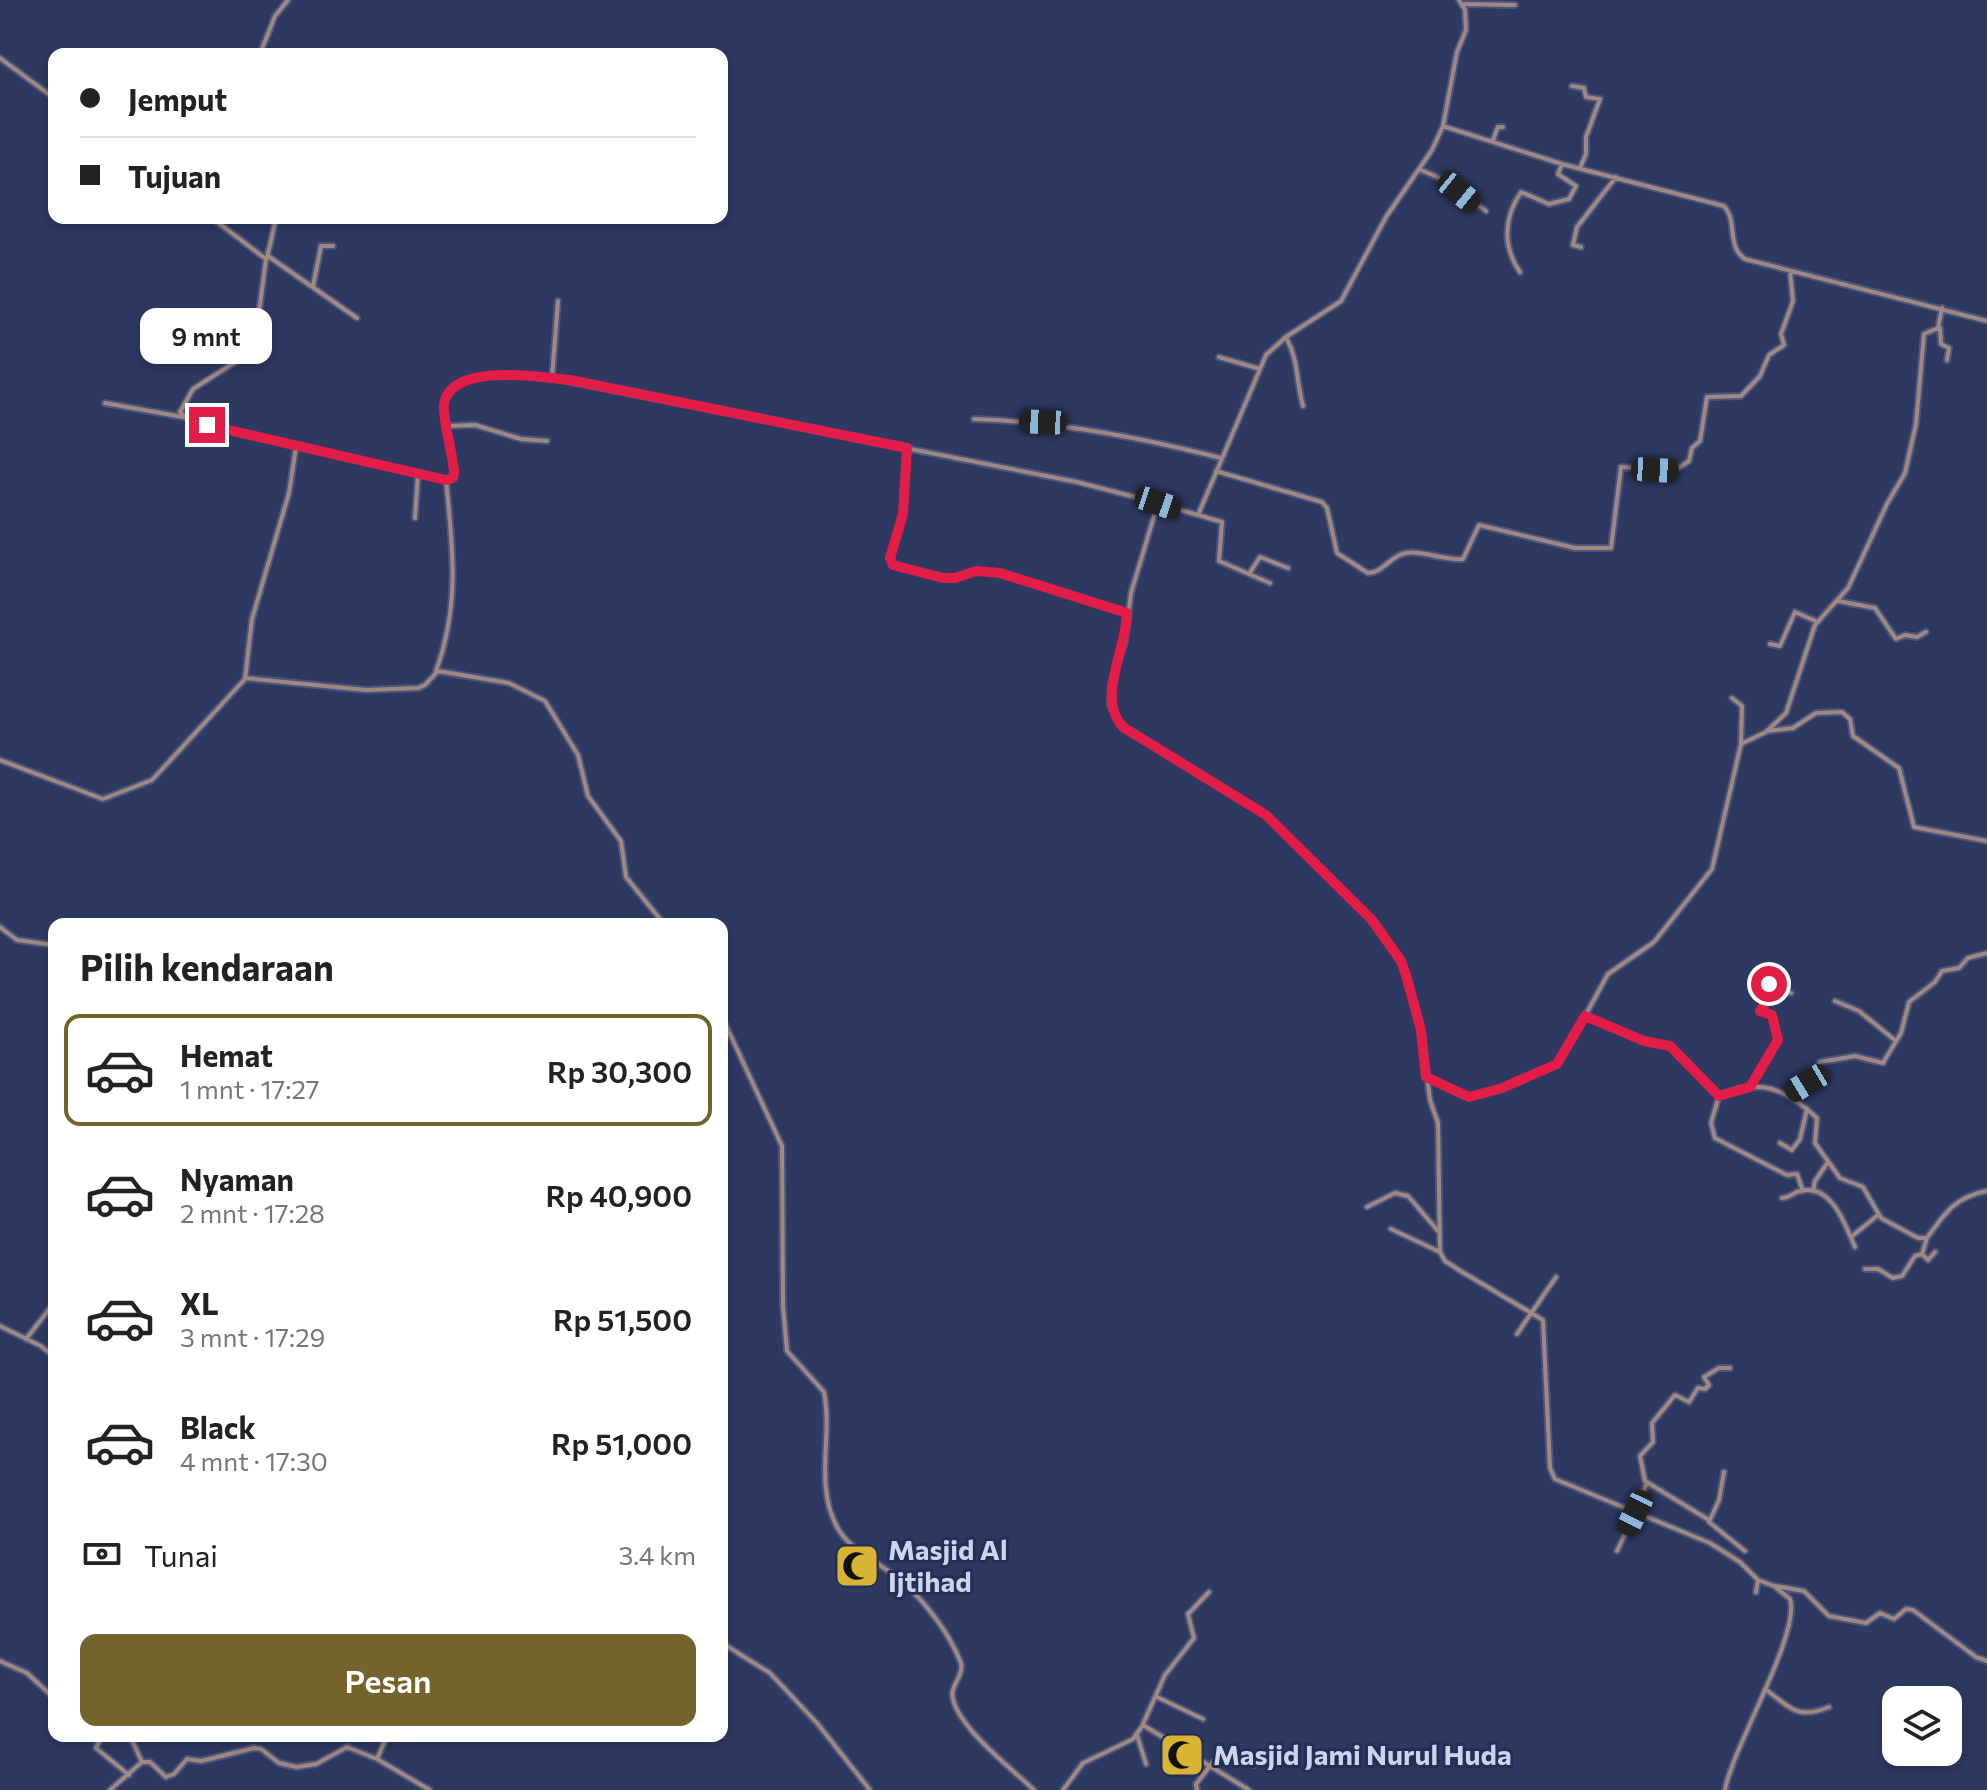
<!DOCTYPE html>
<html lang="id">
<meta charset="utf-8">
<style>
body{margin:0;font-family:Commissioner,sans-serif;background:#f6f6f6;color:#222;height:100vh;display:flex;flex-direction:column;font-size:30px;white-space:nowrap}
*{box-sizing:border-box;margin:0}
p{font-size:26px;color:#767676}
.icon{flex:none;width:44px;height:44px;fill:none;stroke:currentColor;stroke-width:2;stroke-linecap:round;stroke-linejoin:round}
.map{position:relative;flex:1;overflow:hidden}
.sheet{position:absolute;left:48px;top:918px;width:680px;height:824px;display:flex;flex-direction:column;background:#fff;border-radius:16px;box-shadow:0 4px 12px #0003}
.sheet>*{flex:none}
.guide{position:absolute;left:48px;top:48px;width:680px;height:176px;border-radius:16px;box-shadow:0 4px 12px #0003;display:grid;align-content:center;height:176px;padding:0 32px;background:#fff}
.buttons{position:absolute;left:1882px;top:1686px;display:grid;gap:16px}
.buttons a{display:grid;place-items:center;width:80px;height:80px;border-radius:16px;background:#fff;box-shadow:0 4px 12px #0003;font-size:40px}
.end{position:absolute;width:36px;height:36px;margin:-18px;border:10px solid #e11d48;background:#fff;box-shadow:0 0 0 4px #fff}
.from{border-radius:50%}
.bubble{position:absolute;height:56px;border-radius:16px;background:#fff;box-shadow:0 4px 12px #0003;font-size:26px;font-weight:600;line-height:56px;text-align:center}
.car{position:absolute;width:24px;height:48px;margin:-24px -12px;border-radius:10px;box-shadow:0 0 6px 2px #0007;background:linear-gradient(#222 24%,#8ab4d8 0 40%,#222 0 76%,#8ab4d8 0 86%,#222 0)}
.guide b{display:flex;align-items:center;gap:28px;height:76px;font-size:30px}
.guide b+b{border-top:2px solid #e0e0e0}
.guide i{width:20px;height:20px;background:#222}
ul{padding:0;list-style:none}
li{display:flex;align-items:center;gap:24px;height:112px;margin:0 16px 12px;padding:0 16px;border:4px solid transparent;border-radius:16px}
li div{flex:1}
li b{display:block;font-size:30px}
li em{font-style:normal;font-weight:600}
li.active{border-color:#74632a}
li>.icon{width:72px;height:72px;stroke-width:1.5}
h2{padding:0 32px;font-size:36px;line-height:96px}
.pay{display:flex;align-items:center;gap:20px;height:88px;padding:0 32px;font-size:30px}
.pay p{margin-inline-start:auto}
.cta{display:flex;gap:16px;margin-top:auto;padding:16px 32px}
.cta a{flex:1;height:92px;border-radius:16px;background:#74632a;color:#fff;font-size:32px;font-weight:600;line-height:92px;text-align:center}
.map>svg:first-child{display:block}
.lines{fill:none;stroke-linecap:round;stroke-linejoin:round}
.minor-casing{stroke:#4a557b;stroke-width:8}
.minor{stroke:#a18782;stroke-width:4}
.route{stroke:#e11d48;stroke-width:10}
.labels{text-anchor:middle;stroke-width:6;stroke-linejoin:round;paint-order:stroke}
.poi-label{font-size:28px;font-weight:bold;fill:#ccd4ee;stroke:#252e57;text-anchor:start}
</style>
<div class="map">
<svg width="1987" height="1790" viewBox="0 0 1987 1790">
<rect width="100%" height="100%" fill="#2e3962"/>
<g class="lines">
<g class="minor-casing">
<path id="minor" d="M 1462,4 L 1515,5
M 260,54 L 275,16 L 288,0
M 0,58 L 54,98
M 1572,86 L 1584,88 L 1586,97 L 1600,99 L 1586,137 L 1586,154 L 1580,168
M 1443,126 L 1562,164 L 1724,206 C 1738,221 1726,246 1745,259 L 1987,321
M 1493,140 L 1498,127 L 1503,127
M 1421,170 L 1444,180 L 1486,211
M 212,218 L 266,259 L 254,350 L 193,389 L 180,412 L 189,420 L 446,480 L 453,478 L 454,472 C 453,454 442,418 444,403 C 452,364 525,376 552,378 L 1077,482 L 1158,503 L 1131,593 L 1125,641 L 1111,685 L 1110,705 L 1123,727 L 1266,815 L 1372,920 L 1401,961 L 1421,1030 L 1430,1100 L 1438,1123 L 1440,1252 L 1445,1261 L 1459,1270 L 1543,1320 L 1550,1468 L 1555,1479 L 1710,1543 L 1740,1562 L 1758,1580 L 1774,1586 L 1790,1599 C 1801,1634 1732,1748 1725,1790
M 1581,247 L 1573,245 L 1577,227 L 1616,177
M 268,256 L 357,318
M 267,258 L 276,218
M 1520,272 C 1502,246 1504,217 1521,192 L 1549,204 L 1569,199 L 1576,186 L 1558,174 L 1562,164
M 313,286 L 321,246 L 333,246
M 1940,328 L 1941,344 L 1949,348 L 1947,360
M 1286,337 C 1299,361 1296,381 1303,406
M 1219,357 L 1260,369
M 552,378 L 558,301
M 105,403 L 183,417
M 974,419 C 1059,422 1138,437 1221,458
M 448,426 L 475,425 L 521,439 L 547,441
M 907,448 L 903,514 L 890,558 L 893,565 L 943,578 L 955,578 L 976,571 L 1000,573 L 1127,613
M 1216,471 L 1322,502 L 1327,508 L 1337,553 L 1368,573 C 1383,573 1391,555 1406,553 C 1422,550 1445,561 1463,559 L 1479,525 L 1575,548 L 1611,548 L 1621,467 L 1674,471 L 1689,461 L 1692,448 L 1700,441 L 1707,397 L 1741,396 L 1760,376 L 1769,355 L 1784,345 L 1781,334 L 1793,301 L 1790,271
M 1159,504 L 1198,515 L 1266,355 L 1286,337 L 1341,301 L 1386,217 L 1432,150 L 1443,126 L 1457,52 L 1466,30 L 1465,10 L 1459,0
M 1198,515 L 1222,522 L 1219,561 L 1270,583
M 415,518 L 418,474
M 1249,574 L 1260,557 L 1288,568
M 1838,601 L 1875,608 L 1896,639 L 1905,635 L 1917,637 L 1926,632
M 1770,644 L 1780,646 L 1795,612 L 1818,622
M 436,671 C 460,605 453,549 446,480
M 245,678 L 366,690 L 418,688 L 425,685 L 438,671 L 509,683 L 545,701 L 578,755 L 588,796 L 621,841 L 626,877 L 664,924
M 1732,698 L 1742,706 L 1741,744
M 1767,731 L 1793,728 L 1816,713 L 1842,712 L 1850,719 L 1853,736 L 1899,768 L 1914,827 L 1987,841
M 0,760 L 103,799 L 152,780 L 245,679 L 252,619 L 289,493 L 296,447
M 0,927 L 17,940 L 54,945
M 1775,987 L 1791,993
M 1835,1001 L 1859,1011 L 1896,1041
M 1585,1016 L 1608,974 L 1654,942 L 1712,869 L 1741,744 L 1766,732 L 1786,713 L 1815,625 L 1848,588 L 1887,504 L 1905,473 L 1916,424 L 1924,334 L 1938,328 L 1942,308
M 722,1017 L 782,1146 L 783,1306 L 787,1351 L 824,1392 C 833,1436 814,1484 837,1527 C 850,1551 879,1562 899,1579 C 924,1600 949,1632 961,1663 C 964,1677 949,1686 953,1699 C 960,1729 1011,1768 1034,1790
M 1426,1077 L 1469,1097 L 1502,1088 L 1557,1064 L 1585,1016 L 1644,1041 L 1670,1046 L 1719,1096 C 1759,1076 1787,1090 1817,1118 L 1815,1143 L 1840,1178 L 1863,1187 L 1881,1218 L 1918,1238 L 1927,1238 C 1944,1214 1956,1196 1987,1191
M 1751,1086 L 1778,1039 L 1772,1016 L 1760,1011 L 1775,987 L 1762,977 L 1774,970
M 1789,1094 L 1809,1081 L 1820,1062 L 1855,1056 L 1883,1063 L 1901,1033 L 1909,1002 L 1935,982 L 1942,971 L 1959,968 L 1968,958 L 1987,953
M 1719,1096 L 1711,1123 L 1715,1138 L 1787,1175 L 1797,1174 L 1803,1191
M 1780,1143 L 1792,1150 L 1800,1139 L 1807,1109
M 1813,1191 L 1815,1181 L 1828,1162
M 1782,1198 C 1790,1198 1792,1193 1800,1191 C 1832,1183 1845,1225 1855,1247
M 1367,1207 L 1395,1193 L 1408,1196 L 1439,1232
M 1391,1229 L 1440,1252
M 1851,1237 L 1878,1215
M 1922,1254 L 1928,1260 L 1935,1252
M 1865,1269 L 1878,1269 L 1893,1278 L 1902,1276 L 1915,1256 L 1922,1254 L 1927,1238
M 0,1326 L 41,1346 L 54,1357
M 1517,1334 L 1556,1277
M 26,1339 L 54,1303
M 1724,1472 L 1719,1500 L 1709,1522 L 1745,1551
M 1634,1512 L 1647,1483
M 1709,1520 L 1645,1481 L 1640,1456 L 1653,1442 L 1652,1423 L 1675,1395 L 1689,1402 L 1698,1388 L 1705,1389 L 1709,1385 L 1704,1377 L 1719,1368 L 1730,1368
M 1617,1551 L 1635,1513
M 1776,1586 L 1804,1591 L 1829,1616 L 1866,1623 L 1880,1613 L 1894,1619 L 1906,1609 L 1913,1610 L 1976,1657 L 1987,1661
M 1756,1592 L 1758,1580
M 722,1643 L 770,1673 L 817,1723 L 870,1790
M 0,1661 L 27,1673 L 54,1698
M 1765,1689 C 1791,1708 1797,1720 1829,1707
M 1157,1697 L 1203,1719
M 1143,1724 L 1165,1675 L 1194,1638 L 1188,1614 L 1209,1592
M 1137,1735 L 1146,1764
M 91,1736 L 99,1742 L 96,1748 L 129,1775
M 130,1736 L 142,1762
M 377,1759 L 430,1790
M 142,1762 L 150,1762 L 166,1777 L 174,1774 L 187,1759 L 201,1761 L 254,1748 L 261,1749 L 279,1763 L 297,1767 L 316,1764 L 347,1747 L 377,1759 L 387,1736
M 110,1790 L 142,1762
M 1063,1790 L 1083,1763 L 1133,1739 L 1143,1725 L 1249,1790
M 1197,1790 L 1196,1784 L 1214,1761 L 1228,1759 L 1255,1765"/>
</g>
<use href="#minor" class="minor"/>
</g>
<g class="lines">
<path class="route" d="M 207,425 L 446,480 L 453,478 L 454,472 C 453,455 442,416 444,404 C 451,362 541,377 570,380 L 907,448 L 903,514 L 890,558 L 893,565 L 943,578 L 955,578 L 976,571 L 1000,573 L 1127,613 C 1126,652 1096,698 1123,727 L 1266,815 L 1372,920 L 1401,961 L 1406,975 L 1421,1030 L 1426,1077 L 1469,1097 L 1502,1088 L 1557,1064 L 1585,1016 L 1644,1041 L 1670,1046 L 1719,1096 L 1750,1087 L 1778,1040 L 1772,1015 L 1760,1011 L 1775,988 L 1769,984"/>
</g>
<defs>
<g id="mosque-square" transform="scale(2.3)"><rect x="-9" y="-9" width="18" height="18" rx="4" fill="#d9b334" stroke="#252e57"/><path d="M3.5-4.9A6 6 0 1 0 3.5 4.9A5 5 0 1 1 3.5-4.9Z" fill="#111"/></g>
</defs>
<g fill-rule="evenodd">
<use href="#mosque-square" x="857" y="1566"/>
<use href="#mosque-square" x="1182" y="1755"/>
</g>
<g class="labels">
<g class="poi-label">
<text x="888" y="1560">Masjid Al<tspan x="888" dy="32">Ijtihad</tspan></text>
<text x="1213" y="1765">Masjid Jami Nurul Huda</text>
</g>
</g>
</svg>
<div class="buttons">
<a><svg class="icon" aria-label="layers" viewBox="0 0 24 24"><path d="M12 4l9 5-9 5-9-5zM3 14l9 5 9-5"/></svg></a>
</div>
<i class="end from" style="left:1769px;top:984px"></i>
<i class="end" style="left:207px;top:425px"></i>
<div class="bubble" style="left:140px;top:308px;width:132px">9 mnt</div>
<i class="car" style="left:1459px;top:192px;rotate:129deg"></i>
<i class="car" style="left:1043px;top:422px;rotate:272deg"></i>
<i class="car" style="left:1655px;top:470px;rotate:93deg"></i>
<i class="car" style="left:1158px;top:503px;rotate:109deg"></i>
<i class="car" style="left:1807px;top:1083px;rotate:239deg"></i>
<i class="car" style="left:1635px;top:1513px;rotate:206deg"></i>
<div class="guide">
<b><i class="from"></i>Jemput</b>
<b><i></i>Tujuan</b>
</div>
<section class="sheet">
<h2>Pilih kendaraan</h2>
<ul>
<li class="active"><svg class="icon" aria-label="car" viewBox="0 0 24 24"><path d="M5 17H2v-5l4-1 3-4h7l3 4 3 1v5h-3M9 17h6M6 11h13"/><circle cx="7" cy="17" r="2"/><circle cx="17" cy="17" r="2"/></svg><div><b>Hemat</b><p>1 mnt · 17:27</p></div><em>Rp 30,300</em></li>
<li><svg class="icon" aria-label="car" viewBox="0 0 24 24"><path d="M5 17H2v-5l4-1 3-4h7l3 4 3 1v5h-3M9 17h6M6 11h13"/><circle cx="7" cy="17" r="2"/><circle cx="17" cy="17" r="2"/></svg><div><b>Nyaman</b><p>2 mnt · 17:28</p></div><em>Rp 40,900</em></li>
<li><svg class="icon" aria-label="car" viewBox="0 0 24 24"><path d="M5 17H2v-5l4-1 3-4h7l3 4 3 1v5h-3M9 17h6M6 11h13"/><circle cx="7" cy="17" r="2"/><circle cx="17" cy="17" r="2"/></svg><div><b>XL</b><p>3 mnt · 17:29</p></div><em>Rp 51,500</em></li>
<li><svg class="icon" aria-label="car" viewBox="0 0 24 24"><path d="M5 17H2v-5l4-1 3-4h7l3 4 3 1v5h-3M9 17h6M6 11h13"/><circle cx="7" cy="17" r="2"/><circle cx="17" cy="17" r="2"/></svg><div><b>Black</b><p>4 mnt · 17:30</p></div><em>Rp 51,000</em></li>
</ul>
<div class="pay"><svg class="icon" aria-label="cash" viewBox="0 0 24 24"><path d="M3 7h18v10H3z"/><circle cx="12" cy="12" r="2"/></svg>Tunai<p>3.4 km</p></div>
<div class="cta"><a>Pesan</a></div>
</section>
</div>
